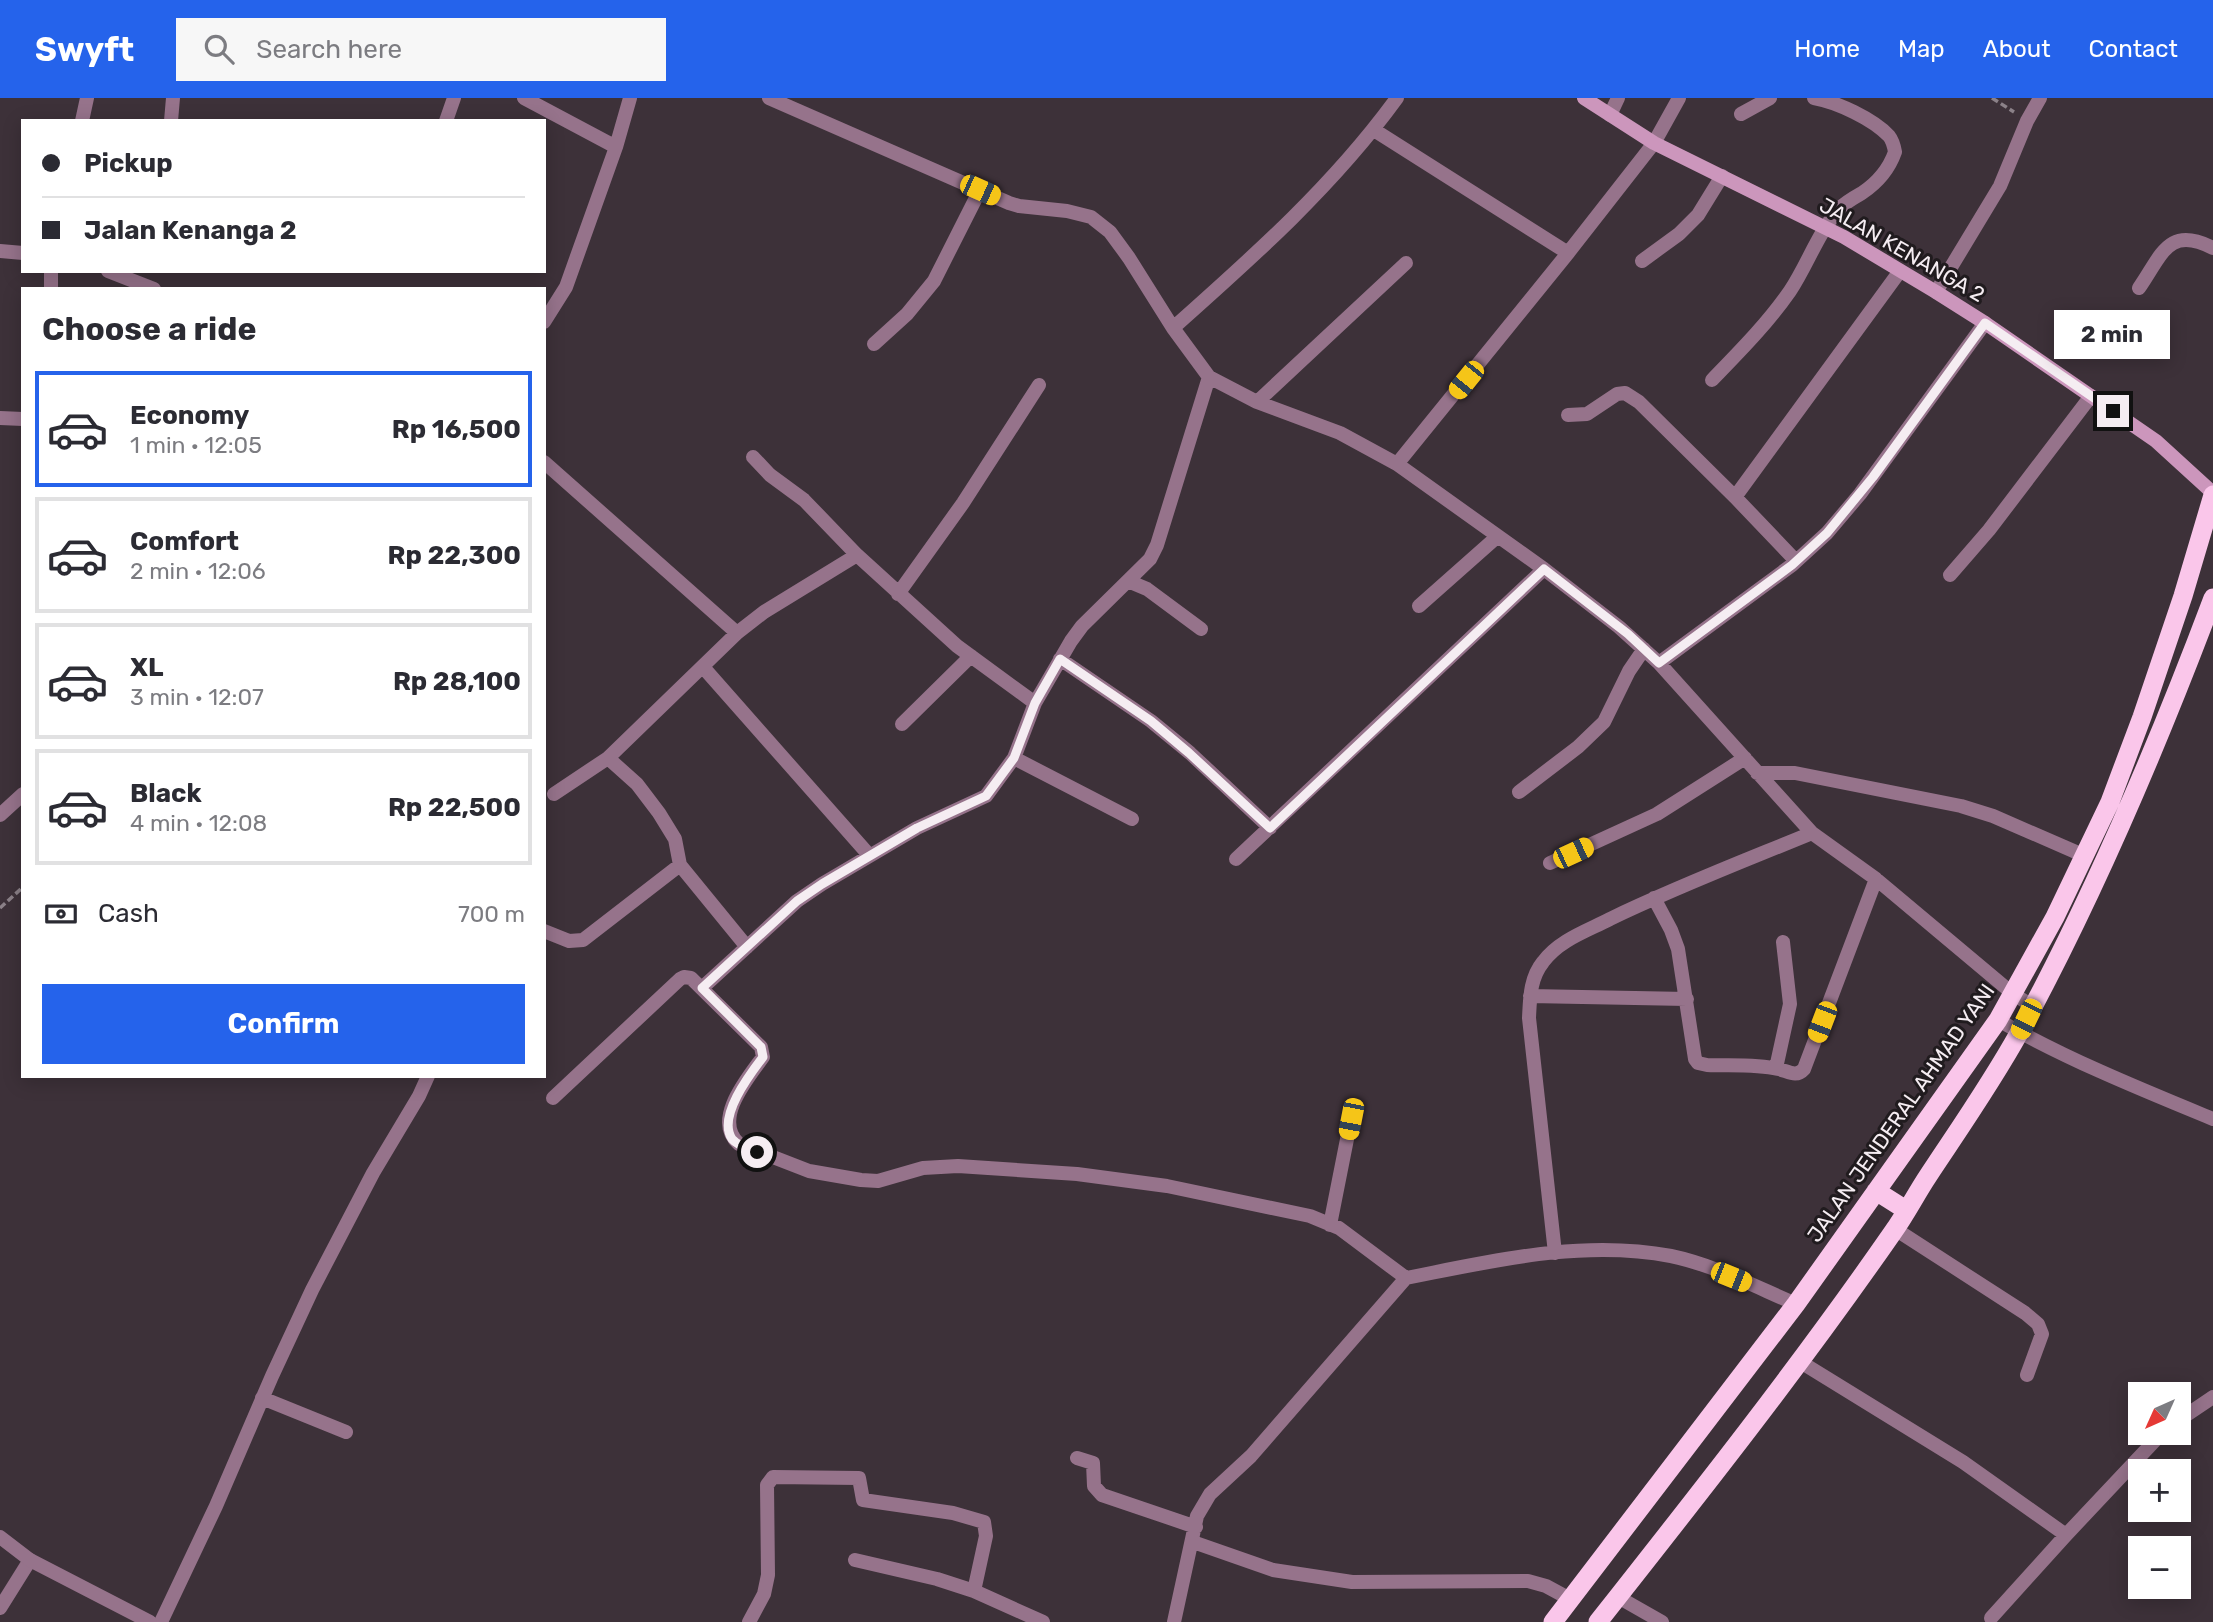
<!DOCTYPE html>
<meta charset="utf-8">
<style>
body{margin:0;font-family:Rubik,sans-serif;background:#f7f7f7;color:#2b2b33;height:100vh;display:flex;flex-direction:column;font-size:26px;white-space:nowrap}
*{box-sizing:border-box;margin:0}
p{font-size:23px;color:#7c7c81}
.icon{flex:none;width:38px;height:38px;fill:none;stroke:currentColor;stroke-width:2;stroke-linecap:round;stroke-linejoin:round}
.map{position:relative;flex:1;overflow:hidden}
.sheet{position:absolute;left:21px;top:189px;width:525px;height:791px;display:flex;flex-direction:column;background:#fff;border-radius:0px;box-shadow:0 4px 18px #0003}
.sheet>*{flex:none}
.hud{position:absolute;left:21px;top:21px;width:525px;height:154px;border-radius:0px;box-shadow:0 4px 18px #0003;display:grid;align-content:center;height:154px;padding:0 21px;background:#fff}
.needle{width:46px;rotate:225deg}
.buttons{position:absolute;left:2128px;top:1284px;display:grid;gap:14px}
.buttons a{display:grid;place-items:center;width:63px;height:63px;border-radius:0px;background:#fff;box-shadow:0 4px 18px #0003;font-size:35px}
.end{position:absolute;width:32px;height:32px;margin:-16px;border:9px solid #f5edf2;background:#111;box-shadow:0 0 0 4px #111}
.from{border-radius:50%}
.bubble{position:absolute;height:49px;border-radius:0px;background:#fff;box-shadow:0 4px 18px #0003;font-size:23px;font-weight:700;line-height:49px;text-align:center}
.car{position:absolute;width:21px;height:42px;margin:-21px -10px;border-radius:9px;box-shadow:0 0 5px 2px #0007;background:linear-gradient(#f5c518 24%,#345 0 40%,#f5c518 0 76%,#345 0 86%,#f5c518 0)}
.hud b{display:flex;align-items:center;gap:24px;height:66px;font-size:26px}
.hud b+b{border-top:2px solid #e1e1e2}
.hud i{width:18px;height:18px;background:#2b2b33}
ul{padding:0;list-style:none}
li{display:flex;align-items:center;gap:21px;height:116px;margin:0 14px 10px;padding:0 7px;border:4px solid #e1e1e2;border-radius:0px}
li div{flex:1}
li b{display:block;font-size:26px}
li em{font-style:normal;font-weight:700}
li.on{border-color:#2563eb}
li>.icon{width:63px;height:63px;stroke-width:1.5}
h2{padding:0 21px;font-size:32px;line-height:84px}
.pay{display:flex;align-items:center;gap:18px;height:77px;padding:0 21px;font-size:26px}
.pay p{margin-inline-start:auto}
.action{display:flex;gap:14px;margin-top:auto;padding:14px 21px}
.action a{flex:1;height:80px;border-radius:0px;background:#2563eb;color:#fff;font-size:28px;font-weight:700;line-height:80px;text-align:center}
header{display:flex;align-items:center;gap:42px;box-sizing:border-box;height:98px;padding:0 35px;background:#2563eb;color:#fff}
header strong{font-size:33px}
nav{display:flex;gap:38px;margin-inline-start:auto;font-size:24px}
.search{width:490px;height:63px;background:#f7f7f7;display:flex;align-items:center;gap:18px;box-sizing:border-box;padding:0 24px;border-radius:0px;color:#7c7c81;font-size:26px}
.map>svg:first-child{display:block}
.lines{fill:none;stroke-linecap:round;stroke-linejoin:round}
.path{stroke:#8b8188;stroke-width:3.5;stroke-dasharray:7 3.5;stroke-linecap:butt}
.minor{stroke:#96738b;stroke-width:14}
.tertiary{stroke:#96738b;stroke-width:14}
.secondary{stroke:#cc96bc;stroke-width:14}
.trunk{stroke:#fac6ea;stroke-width:19}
.route{stroke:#f5edf2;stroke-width:9}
.labels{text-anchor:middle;stroke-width:6;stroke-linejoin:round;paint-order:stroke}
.street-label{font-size:21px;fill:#f5edf2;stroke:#201b1e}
</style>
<header>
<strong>Swyft</strong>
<div class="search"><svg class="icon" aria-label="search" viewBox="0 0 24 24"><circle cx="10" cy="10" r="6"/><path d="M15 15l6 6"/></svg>Search here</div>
<nav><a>Home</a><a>Map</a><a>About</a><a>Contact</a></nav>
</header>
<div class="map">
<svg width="2213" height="1524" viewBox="0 0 2213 1524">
<rect width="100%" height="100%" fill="#3d3139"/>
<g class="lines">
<path class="path" d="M 1992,0 L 2014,14
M 0,810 L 23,789"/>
<path class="minor" d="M 524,0 L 616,49
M 769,0 L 1009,105 L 1019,108 L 1067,113 L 1091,119 L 1110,134 L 1129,160 L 1173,230 L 1209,279 L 1257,304 L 1340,335 L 1397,366 L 1544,471 L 1619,529 L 1659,565 L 1812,735 L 1876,781 L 2012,895 L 2032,908
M 1741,16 L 1770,0
M 1610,17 L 1618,0
M 82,23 L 87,0
M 171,23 L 173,0
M 446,23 L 454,0
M 1374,32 L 1568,155
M 0,153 L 23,155
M 1642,163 L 1679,136 L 1698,117 L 1722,78
M 51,173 L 51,191
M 108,173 L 154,191
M 2139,190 C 2162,157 2168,127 2213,150
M 1936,194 L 2000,88 L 2027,23 L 2040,0
M 544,224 L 566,189 L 616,49 L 630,0
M 1173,230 C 1254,158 1333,88 1397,0
M 874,246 L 907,216 L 934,183 L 980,92
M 1712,282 C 1740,253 1767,226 1790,193 C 1808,166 1818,134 1840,110 C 1846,104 1855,99 1862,95 C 1877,85 1889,71 1895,54 C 1894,48 1893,43 1889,38 C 1873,21 1837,4 1814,0
M 1257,304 L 1406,165
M 1568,317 L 1587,316 L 1617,296 L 1625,295 L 1639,304 L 1735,399 L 1796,463
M 0,320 L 23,321
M 753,359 L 770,377 L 804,402 L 857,457 L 957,548 L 1035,605
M 544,364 L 737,535
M 1397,366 L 1568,155 L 1654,45 L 1679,0
M 1735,399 L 1900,173
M 1950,477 L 1989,432 L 2091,298
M 1128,483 L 1147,491 L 1201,531
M 898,496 L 963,405 L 1039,287
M 1419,508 L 1498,438
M 1060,561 L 1151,623 L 1190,655 L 1270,730
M 1659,565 L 1792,467 L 1827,435 L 1860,396 L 1985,225
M 703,569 L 869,757
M 902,626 L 971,558
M 1014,660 L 1132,721
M 1757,675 L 1795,675 L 1961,708 L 1993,718 L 2085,758
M 1519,694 L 1578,649 L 1604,624 L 1629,573 L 1644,551
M 554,696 L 608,660
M 0,717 L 23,696
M 1236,761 L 1544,471
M 1550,765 L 1657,716 L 1745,660
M 1654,800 L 1671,832 L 1678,851 L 1695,961 L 1698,965 L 1707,967 C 1730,968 1756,966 1778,971 C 1788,973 1796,980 1804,971 L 1876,781
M 544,833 L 569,843 L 583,842 L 680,767
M 747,849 L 680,767 L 675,741 L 659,715 L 637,686 L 608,660 L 737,535 L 764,514 L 857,457
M 702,890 L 797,803 L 822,786 L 917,730 L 986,698 L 1014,660 L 1035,605 L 1071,543 L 1082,528 L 1150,461 L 1157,447 L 1209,279
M 1530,898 L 1687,901
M 1998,922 C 2066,961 2140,991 2213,1021
M 1776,970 L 1790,906 L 1783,844
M 553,1000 L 680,881 L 684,879 L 691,880 L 761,949 L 763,959 C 747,981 712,1022 739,1046 L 809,1073 L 861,1082 L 878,1083 L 923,1070 L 958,1068 L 1077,1076 L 1167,1088 L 1310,1118 L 1339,1130 L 1406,1180 C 1493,1163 1582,1141 1671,1158 C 1714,1167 1756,1189 1796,1206
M 1330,1127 L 1351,1021
M 1895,1131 L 2025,1215 L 2038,1226 L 2042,1236 L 2027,1277
M 1555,1155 L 1529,920 C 1530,900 1530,880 1543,864 C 1559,842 1587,833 1610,821 C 1676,789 1744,763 1812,735
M 1799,1263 L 1963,1364 L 2066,1437
M 262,1300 L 346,1334
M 2179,1322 L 2213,1299
M 1077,1360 L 1093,1365 L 1094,1388 L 1102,1397 L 1196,1429
M 1193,1444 L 1273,1472 L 1352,1484 L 1528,1483 L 1546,1488 L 1570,1501
M 855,1462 L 937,1481 L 974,1493
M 1618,1499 L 1662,1524
M 0,1510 L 30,1462
M 1991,1520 L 2066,1437 L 2162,1335
M 161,1524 L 216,1408 L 272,1278 L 312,1192 L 373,1075 L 419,998 L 428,978
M 749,1524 L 764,1496 L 768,1477 L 767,1387 L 773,1379 L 859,1380 L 863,1402 L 953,1415 L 984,1424 L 986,1438 L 974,1493 L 1043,1524
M 1174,1524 L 1197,1418 L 1210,1396 L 1251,1358 L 1406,1180"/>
<path class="tertiary" d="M 0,1439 L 30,1462 L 150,1524"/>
<path class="secondary" d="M 1584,0 L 1654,45 L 1844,139 L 1936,194 L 1985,225 L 2156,343 L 2213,395"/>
<path class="trunk" d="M 1876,1093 L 1906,1112
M 1553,1524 L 1796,1206 L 1998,922 L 2055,819 L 2110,704 L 2142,619 L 2183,498 L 2213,397
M 1598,1524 C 1699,1396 1800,1268 1893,1134 C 1906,1116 1916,1096 1928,1078 C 1959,1031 1992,984 2019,935 C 2095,795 2157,649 2213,500"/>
</g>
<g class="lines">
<path class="route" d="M 757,1054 C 749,1051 738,1048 732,1041 C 717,1019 750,976 763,959 L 761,949 L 702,890 L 797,803 L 822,786 L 917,730 L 986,698 L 1014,660 L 1035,605 L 1060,561 L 1151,623 L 1189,655 L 1270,730 L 1544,471 L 1628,536 L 1659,565 L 1792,467 L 1827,435 L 1873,379 L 1985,225 L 2113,313"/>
</g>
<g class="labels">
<g class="street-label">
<text transform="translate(1902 152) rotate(30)" y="7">JALAN KENANGA 2</text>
<text transform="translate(1901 1015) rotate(-55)" y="7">JALAN JENDERAL AHMAD YANI</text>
</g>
</g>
</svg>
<div class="buttons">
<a><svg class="needle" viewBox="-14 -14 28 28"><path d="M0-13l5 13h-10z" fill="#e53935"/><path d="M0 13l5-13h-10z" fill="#7c7c81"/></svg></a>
<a>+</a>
<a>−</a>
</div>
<i class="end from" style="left:757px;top:1054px"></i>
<i class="end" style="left:2113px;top:313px"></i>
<div class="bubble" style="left:2054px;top:212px;width:116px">2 min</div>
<i class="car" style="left:980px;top:92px;rotate:114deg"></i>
<i class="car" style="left:1466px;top:282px;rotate:219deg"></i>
<i class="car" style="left:1573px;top:755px;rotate:65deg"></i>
<i class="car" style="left:2026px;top:921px;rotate:206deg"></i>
<i class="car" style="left:1822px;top:924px;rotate:201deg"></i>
<i class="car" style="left:1351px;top:1021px;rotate:191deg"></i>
<i class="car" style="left:1731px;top:1179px;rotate:112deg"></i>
<div class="hud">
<b><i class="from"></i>Pickup</b>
<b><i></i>Jalan Kenanga 2</b>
</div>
<section class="sheet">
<h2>Choose a ride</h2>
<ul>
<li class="on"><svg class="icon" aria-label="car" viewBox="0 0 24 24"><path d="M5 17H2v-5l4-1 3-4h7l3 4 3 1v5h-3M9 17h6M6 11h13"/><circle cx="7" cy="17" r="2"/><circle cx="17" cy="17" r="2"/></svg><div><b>Economy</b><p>1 min · 12:05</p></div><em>Rp 16,500</em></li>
<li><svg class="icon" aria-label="car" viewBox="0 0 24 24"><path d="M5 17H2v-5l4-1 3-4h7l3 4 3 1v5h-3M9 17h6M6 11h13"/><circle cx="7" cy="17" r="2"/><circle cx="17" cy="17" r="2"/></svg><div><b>Comfort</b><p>2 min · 12:06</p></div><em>Rp 22,300</em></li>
<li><svg class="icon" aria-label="car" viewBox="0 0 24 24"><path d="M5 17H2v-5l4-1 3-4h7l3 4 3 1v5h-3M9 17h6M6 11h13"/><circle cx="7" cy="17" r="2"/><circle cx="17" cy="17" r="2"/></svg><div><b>XL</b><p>3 min · 12:07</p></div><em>Rp 28,100</em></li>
<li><svg class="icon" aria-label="car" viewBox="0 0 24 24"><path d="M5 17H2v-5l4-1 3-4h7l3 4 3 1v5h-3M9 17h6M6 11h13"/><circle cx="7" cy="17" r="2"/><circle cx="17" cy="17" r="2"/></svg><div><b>Black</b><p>4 min · 12:08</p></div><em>Rp 22,500</em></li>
</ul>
<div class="pay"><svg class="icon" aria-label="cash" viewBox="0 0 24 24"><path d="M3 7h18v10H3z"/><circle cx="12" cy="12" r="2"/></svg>Cash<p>700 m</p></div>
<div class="action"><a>Confirm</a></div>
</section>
</div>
